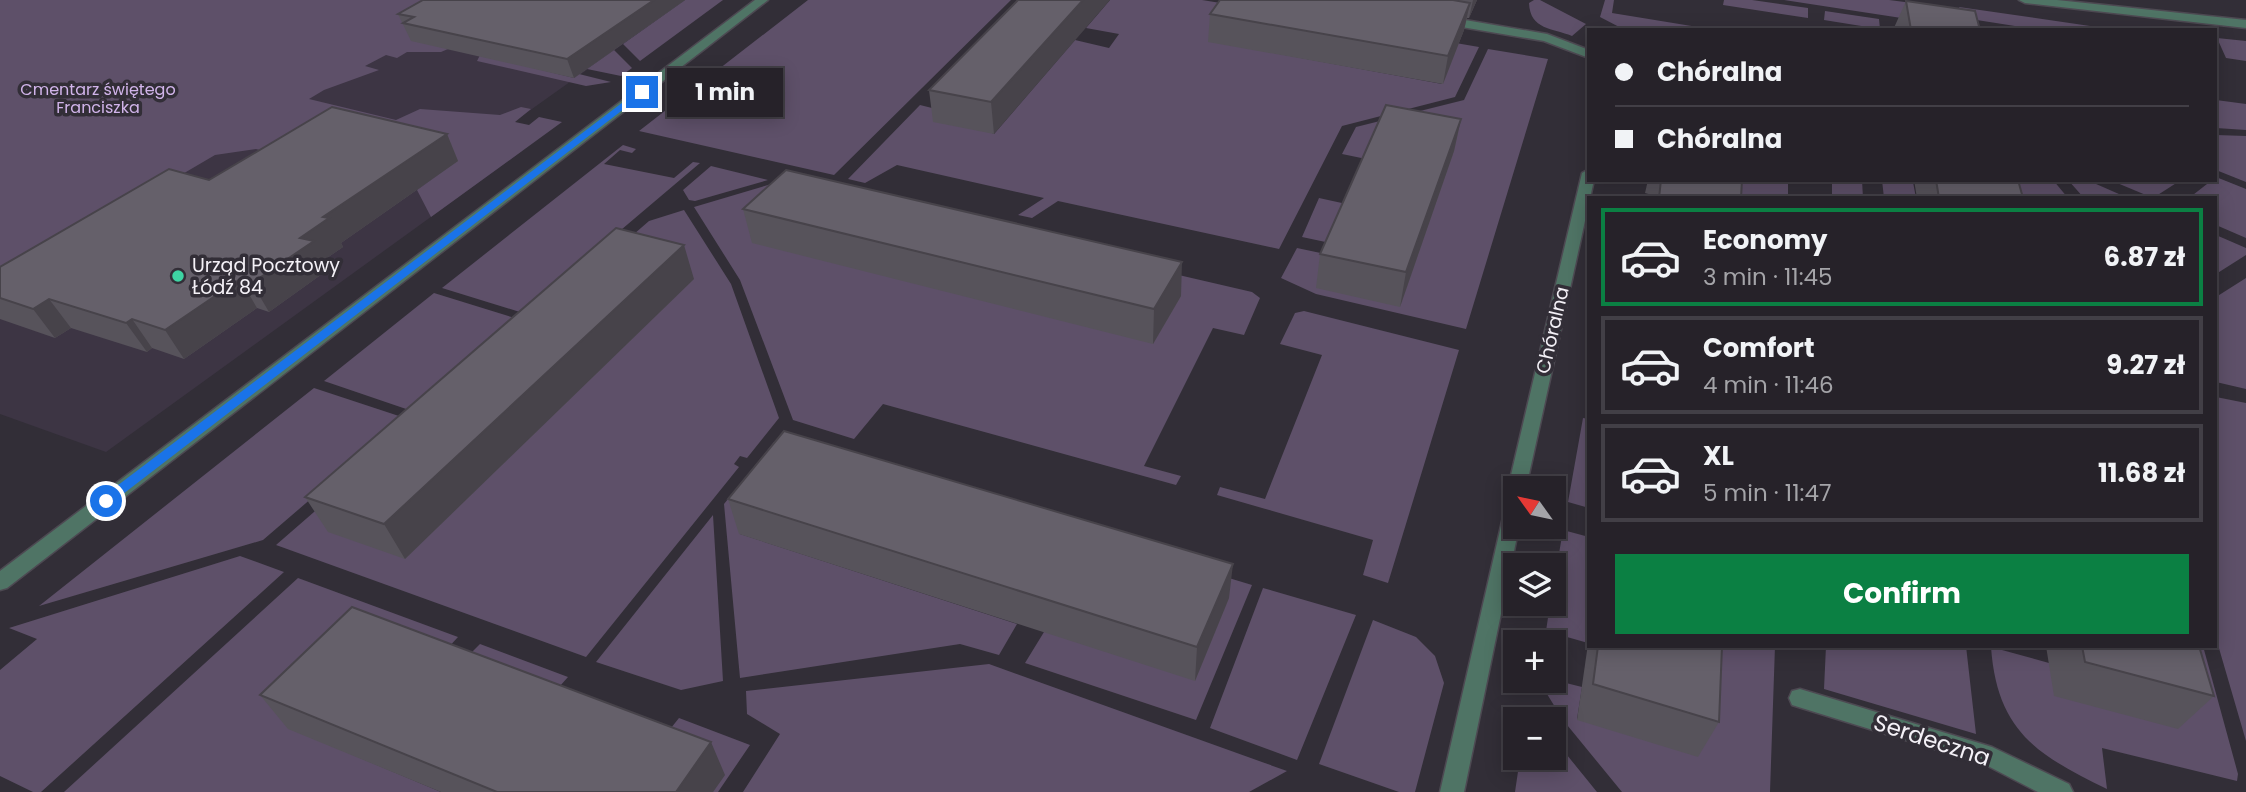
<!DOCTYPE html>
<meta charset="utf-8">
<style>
body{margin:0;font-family:Poppins,sans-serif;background:#322f35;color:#f1f3f6;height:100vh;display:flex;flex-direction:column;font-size:26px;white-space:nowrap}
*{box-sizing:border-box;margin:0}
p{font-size:23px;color:#a4a4a8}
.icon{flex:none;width:38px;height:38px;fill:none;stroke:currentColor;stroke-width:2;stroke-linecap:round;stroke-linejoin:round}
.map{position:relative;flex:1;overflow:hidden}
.panel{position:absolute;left:1587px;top:196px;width:630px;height:452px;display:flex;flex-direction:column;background:#262229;border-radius:0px;box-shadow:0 4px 18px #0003,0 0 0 2px #423f46}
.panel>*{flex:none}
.guide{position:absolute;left:1587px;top:28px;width:630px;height:154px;border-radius:0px;box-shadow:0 4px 18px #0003,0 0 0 2px #423f46;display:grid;align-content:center;height:154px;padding:0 28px;background:#262229}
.needle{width:46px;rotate:303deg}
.tools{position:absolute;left:1503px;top:476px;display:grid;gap:14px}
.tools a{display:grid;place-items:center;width:63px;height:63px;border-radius:0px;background:#262229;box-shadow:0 4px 18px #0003,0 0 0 2px #423f46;font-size:35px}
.end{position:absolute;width:32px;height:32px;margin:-16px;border:9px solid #1a73e8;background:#fff;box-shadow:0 0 0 4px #fff}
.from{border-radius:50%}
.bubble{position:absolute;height:49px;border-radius:0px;background:#262229;box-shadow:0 4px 18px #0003,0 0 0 2px #423f46;font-size:23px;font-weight:700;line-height:49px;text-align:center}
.guide b{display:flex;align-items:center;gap:24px;height:66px;font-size:26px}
.guide b+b{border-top:2px solid #423f46}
.guide i{width:18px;height:18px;background:#f1f3f6}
ul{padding:12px 0 0;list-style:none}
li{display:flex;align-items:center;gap:21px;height:98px;margin:0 14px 10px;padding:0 14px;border:4px solid #423f46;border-radius:0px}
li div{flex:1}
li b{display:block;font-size:26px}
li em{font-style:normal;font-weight:700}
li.active{border-color:#0b8043}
li>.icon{width:63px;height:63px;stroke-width:1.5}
.button{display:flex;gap:14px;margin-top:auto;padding:14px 28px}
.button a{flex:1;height:80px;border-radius:0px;background:#0b8043;color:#fff;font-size:28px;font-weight:700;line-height:80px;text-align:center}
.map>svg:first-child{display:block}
.built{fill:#3d3544}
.green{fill:#5e5069}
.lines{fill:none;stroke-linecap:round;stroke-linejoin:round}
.street-casing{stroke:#4d4952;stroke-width:3}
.street{fill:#4f7465;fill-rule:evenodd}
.wall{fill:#57535b}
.shaded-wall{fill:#47434a}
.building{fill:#65606a;stroke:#47434a;stroke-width:2}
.route{fill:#1a73e8}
.poi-dot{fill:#3ed4a3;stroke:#322e37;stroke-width:2.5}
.labels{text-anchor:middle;stroke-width:7;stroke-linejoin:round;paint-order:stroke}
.far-park-label{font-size:16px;fill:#d1b4ea;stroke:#322e37}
.poi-label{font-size:19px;fill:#f4f1f7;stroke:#322e37;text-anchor:start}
.street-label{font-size:19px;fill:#f4f1f7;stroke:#322e37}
.near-street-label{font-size:23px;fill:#f4f1f7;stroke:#322e37}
</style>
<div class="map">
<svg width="2246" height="792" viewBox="0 0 2246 792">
<rect width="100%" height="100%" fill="#322e37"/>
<path class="built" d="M 461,0 L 685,0 L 487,141 L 522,151 L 106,452 L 0,414 L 0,271 Z"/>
<path class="green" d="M 0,0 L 461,0 L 462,43 L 441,52 L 407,52 L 397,58 L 386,55 L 365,66 L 379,70 L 324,90 L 309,99 L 396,120 L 420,109 L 500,115 L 521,107 L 531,109 L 515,122 L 529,125 L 539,117 L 562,122 L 431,217 L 417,190 L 457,161 L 283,156 L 256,149 L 215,155 L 0,281 Z
M 685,0 L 723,0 L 640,61 L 623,44 Z
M 808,0 L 1011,0 L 834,175 L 639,131 Z
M 1110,0 L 1202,0 L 1276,12 L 1209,41 L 1442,84 L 1415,36 L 1479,47 L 1455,97 L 1342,126 L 1279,249 L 1058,201 L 1032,218 L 1018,215 L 1044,198 L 897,165 L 865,183 L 848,179 L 920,105 L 944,111 L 994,134 L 1075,40 L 1109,48 L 1119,34 L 1086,28 Z
M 1534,0 L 1540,0 L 1586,24 L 1572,36 C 1553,28 1530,30 1529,3 Z
M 1605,0 L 1614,0 L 1612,13 L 1716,30 L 1625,30 L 1600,17 Z
M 1724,0 L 1752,0 L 1808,8 L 1808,18 L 1723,5 Z
M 1784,0 L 1889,0 L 1944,7 L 1947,25 Z
M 1959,7 L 2097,27 L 2098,30 L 2040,30 L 1964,18 Z
M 1825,11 L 1879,19 L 1880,29 L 1824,20 Z
M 2217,38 L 2246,41 L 2246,61 L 2226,58 Z
M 1488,49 L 1548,59 L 1466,329 L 1316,294 L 1281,278 L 1297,248 L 1330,255 L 1371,160 L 1342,154 L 1356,127 L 1464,100 Z
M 614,50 L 632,68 L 621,76 L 587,69 Z
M 480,55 L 574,78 L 579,74 L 611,82 L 586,86 L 477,61 Z
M 2216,100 L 2246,104 L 2246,130 L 2216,128 Z
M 2216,135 L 2246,136 L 2246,182 L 2216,170 Z
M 623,145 L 636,149 L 632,153 L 620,150 L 604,164 L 674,178 L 693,162 L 700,163 L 523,313 L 442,288 Z
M 711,166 L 768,180 L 695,201 L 689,200 L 683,190 Z
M 2216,177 L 2246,189 L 2246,238 L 2216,225 L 2216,198 L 2189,198 Z
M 1725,180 L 1788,180 L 1788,198 L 1723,198 Z
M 1832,180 L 1862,180 L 1863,198 L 1832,198 Z
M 1882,180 L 1913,182 L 1916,198 L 1884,198 Z
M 1992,180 L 2053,180 L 2068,198 L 1996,198 Z
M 2068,180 L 2087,180 L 2128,198 L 2084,198 Z
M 2110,180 L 2181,180 L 2153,198 Z
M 778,182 L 1252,292 L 1260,298 L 1244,335 L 1213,328 L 1144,466 L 1181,476 L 1176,485 L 883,404 L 854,439 L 793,420 L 740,280 L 694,207 Z
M 1319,198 L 1351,205 L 1335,244 L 1302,237 Z
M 684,210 L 731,284 L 779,418 L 747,458 L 740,456 L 734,464 L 739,467 L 586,657 L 276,545 L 649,221 Z
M 2216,235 L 2246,248 L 2246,255 L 2216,274 Z
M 2246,278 L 2246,389 L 2216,382 L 2216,297 Z
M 434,293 L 518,319 L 412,411 L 324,381 Z
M 1304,311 L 1459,350 L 1388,583 L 1363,575 L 1373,540 L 1217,495 L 1220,487 L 1265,499 L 1322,355 L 1280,344 L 1295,313 Z
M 314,388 L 405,418 L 263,540 L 39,606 Z
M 2216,397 L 2246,403 L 2246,741 L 2216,638 Z
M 1583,418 L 1589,419 L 1589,508 L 1568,502 Z
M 774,442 L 836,460 L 740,534 L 1017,624 L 999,655 L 960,644 L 740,678 L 724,504 Z
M 713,515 L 723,681 L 681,690 L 596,662 Z
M 1563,530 L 1589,537 L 1588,643 L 1546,631 L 1550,604 L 1554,604 L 1554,583 Z
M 240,556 L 284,572 L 41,792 L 33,792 L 0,776 L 0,670 L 37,639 L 9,628 Z
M 1209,572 L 1252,585 L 1196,720 L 1025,663 L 1044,632 Z
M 298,578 L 458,637 L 433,664 L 289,728 L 441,792 L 64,792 Z
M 1263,588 L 1356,615 L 1297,760 L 1210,728 Z
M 1373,620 L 1416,637 L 1435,656 L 1444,683 L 1415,792 L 1399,792 L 1319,764 Z
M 480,644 L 568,677 L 543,705 L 453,671 Z
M 1705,646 L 1775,646 L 1770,792 L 1622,792 L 1563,720 L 1539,681 L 1554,680 L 1582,687 L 1577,719 Z
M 1826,646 L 1966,646 L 1976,734 L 1824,689 Z
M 2157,646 L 2203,646 L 2238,774 L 2237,781 L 2102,748 L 2107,789 C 2037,755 1997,731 1991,647 L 2049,663 Z
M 989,664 L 1287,771 L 1249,792 L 743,792 L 780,734 L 747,714 L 746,691 Z
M 679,718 L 750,745 L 718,792 L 713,792 L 655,748 Z
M 1554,739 L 1597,792 L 1515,792 L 1520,758 L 1554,758 Z"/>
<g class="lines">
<g class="street-casing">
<path id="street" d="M 755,0 L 768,0 L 7,588 L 0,590 L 0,571 Z
M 2019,0 L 2057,0 L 2246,20 L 2246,28 L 2025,3 Z
M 1442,16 L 1547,34 L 1589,50 L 1589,58 L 1544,41 L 1438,23 L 1436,20 Z
M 1589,169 L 1589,180 L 1594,180 L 1526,488 L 1516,488 L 1516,527 L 1519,527 L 1464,792 L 1440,792 L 1509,491 L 1508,488 L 1582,173 Z
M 1800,689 L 1992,747 L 2069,784 L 2073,792 L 2038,792 L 1986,765 L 1792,705 L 1789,698 L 1792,691 Z"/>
</g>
<use href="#street" class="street"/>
</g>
<path class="wall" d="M 685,0 L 574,78 L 411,41 L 398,14 Z
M 1018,0 L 994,134 L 933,122 L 929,90 Z
M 1220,0 L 1477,0 L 1469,18 L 1467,18 L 1464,30 L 1443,84 L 1208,42 L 1210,14 Z
M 1906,1 L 1980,30 L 1893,30 Z
M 1461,119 L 1454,151 L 1400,307 L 1316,288 L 1320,254 Z
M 447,134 L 458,161 L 341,243 L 343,247 L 324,260 L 329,269 L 269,312 L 257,308 L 184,359 L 152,348 L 147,352 L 71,328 L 55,338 L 0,319 L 0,267 Z
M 1648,180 L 1742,180 L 1741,198 L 1652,198 L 1652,195 L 1645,193 Z
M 1914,180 L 2018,180 L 2023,198 L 1917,198 Z
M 743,209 L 1181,296 L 1153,344 L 752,243 Z
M 694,279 L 405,559 L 328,532 L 305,497 Z
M 728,499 L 1229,598 L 1195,681 L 739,534 Z
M 1589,637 L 1589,646 L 1722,646 L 1719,722 L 1698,757 L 1577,720 Z
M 2046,646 L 2199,646 L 2214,696 L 2178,729 L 2054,696 Z
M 260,695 L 725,775 L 713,792 L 441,792 L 288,729 Z"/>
<path class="shaded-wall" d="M 654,0 L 685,0 L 574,78 L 567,59 Z
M 1083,0 L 1110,0 L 994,134 L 991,102 Z
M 1473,0 L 1477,0 L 1469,18 Z
M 1470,3 L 1464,30 L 1443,84 L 1448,56 Z
M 1461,119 L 1454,151 L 1400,307 L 1406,272 Z
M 447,134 L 458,161 L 341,243 L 343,247 L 324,260 L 329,269 L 269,312 L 252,283 L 323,217 Z
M 684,245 L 694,279 L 405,559 L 384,524 Z
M 1182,262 L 1181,296 L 1153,344 L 1154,309 Z
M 240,279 L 257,308 L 184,359 L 165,330 Z
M 49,299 L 71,328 L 55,338 L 33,309 Z
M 132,319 L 152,348 L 147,352 L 126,323 Z
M 1233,564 L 1229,598 L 1195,681 L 1197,647 Z
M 711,742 L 725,775 L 713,792 L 676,792 Z"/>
<path class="building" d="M 423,0 L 654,0 L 567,59 L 403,23 L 414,17 L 398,14 Z
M 1018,0 L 1083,0 L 991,102 L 929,90 Z
M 1220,0 L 1453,0 L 1470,3 L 1448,56 L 1210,14 Z
M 1906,1 L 1975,11 L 1980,30 L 1911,30 Z
M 1386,105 L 1461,119 L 1406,272 L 1320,254 Z
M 332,107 L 447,134 L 323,217 L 329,218 L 300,238 L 314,241 L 252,283 L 240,279 L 165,330 L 132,319 L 126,323 L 49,299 L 33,309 L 0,298 L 0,267 L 169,169 L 209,180 Z
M 786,170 L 1182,262 L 1154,309 L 743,209 Z
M 1661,180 L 1742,180 L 1741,198 L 1659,198 Z
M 1936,180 L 2018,180 L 2023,198 L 1939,198 Z
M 616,228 L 684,245 L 384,524 L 305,497 Z
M 784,431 L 1233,564 L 1197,647 L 728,499 Z
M 352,607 L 711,742 L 676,792 L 497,792 L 260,695 Z
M 1598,646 L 1722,646 L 1719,722 L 1593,684 Z
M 2082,646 L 2199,646 L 2214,696 L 2085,662 Z"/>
<path class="route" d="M 639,90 L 646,92 L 110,504 L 101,504 L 101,498 Z"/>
<circle class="poi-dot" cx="178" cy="276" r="7"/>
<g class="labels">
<g class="far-park-label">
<text x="98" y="95">Cmentarz świętego<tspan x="98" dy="18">Franciszka</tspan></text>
</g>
<g class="poi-label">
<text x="192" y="272">Urząd Pocztowy<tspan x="192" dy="22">Łódź 84</tspan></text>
</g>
<g class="street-label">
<text transform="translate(1552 330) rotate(-77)" y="7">Chóralna</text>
</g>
<g class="near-street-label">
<text transform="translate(1932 740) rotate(18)" y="8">Serdeczna</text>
</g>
</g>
</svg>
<div class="tools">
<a><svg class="needle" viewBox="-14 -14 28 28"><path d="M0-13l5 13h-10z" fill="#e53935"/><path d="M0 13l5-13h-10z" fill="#a4a4a8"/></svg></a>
<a><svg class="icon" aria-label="layers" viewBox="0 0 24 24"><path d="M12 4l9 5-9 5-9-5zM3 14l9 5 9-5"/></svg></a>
<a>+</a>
<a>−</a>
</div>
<i class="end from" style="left:106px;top:501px"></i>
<i class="end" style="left:642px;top:92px"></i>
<div class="bubble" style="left:667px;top:68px;width:116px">1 min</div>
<div class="guide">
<b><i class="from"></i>Chóralna</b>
<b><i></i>Chóralna</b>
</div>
<section class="panel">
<ul>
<li class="active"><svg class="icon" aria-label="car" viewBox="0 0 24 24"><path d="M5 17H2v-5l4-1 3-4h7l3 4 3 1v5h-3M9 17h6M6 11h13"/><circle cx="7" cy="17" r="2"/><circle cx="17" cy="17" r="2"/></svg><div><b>Economy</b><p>3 min · 11:45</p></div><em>6.87 zł</em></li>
<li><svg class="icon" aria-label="car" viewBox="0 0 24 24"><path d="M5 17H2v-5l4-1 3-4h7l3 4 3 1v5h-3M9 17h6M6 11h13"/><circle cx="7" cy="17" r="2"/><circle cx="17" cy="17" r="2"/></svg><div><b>Comfort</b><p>4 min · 11:46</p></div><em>9.27 zł</em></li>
<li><svg class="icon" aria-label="car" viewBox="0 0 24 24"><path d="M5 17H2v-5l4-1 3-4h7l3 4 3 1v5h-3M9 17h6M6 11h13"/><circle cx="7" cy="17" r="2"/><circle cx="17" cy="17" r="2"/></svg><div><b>XL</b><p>5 min · 11:47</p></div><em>11.68 zł</em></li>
</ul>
<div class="button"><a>Confirm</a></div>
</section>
</div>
